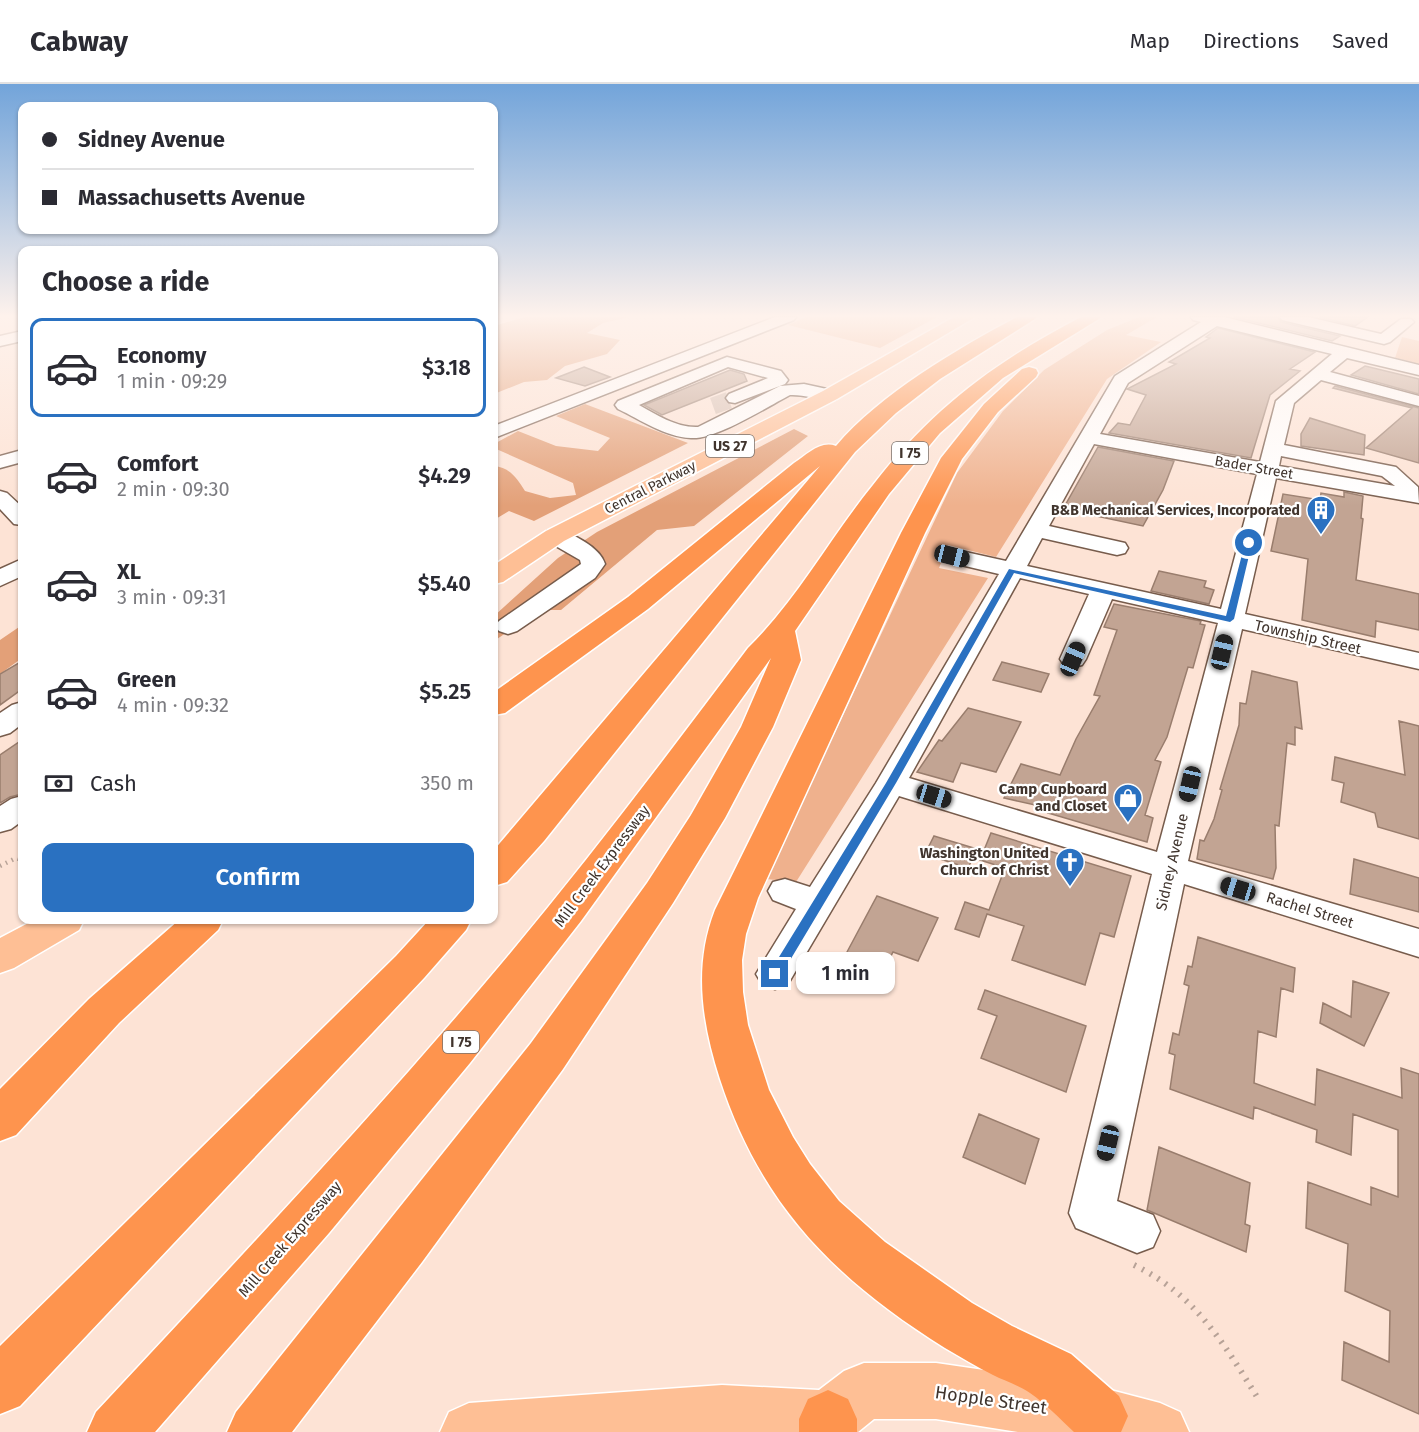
<!DOCTYPE html>
<meta charset="utf-8">
<style>
body{margin:0;font-family:"Fira Sans",sans-serif;background:#f7f7f7;color:#2b2b33;height:100vh;display:flex;flex-direction:column;font-size:22px;white-space:nowrap}
*{box-sizing:border-box;margin:0}
p{font-size:20px;color:#7c7c81}
.icon{flex:none;width:33px;height:33px;fill:none;stroke:currentColor;stroke-width:2;stroke-linecap:round;stroke-linejoin:round}
.map{position:relative;flex:1;overflow:hidden}
.drawer{position:absolute;left:18px;top:162px;width:480px;height:678px;display:flex;flex-direction:column;background:#fff;border-radius:12px;box-shadow:0 2px 4px #0004}
.drawer>*{flex:none}
.top-card{position:absolute;left:18px;top:18px;width:480px;height:132px;border-radius:12px;box-shadow:0 2px 4px #0004;display:grid;align-content:center;height:132px;padding:0 24px;background:#fff}
.end{position:absolute;width:27px;height:27px;margin:-14px;border:8px solid #2a71c1;background:#fff;box-shadow:0 0 0 3px #fff}
.from{border-radius:50%}
.bubble{position:absolute;height:42px;border-radius:12px;background:#fff;box-shadow:0 2px 4px #0004;font-size:20px;font-weight:600;line-height:42px;text-align:center}
.car{position:absolute;width:18px;height:36px;margin:-18px -9px;border-radius:8px;box-shadow:0 0 4px 2px #0007;background:linear-gradient(#222 24%,#8ab4d8 0 40%,#222 0 76%,#8ab4d8 0 86%,#222 0)}
.top-card b{display:flex;align-items:center;gap:21px;height:57px;font-size:22px}
.top-card b+b{border-top:2px solid #e1e1e2}
.top-card i{width:15px;height:15px;background:#2b2b33}
ul{padding:0;list-style:none}
li{display:flex;align-items:center;gap:18px;height:99px;margin:0 12px 9px;padding:0 12px;border:3px solid transparent;border-radius:12px}
li div{flex:1}
li b{display:block;font-size:22px}
li em{font-style:normal;font-weight:600}
li.on{border-color:#2a71c1}
li>.icon{width:54px;height:54px;stroke-width:1.5}
h2{padding:0 24px;font-size:27px;line-height:72px}
.pay{display:flex;align-items:center;gap:15px;height:66px;padding:0 24px;font-size:22px}
.pay p{margin-inline-start:auto}
.button{display:flex;gap:12px;margin-top:auto;padding:12px 24px}
.button a{flex:1;height:69px;border-radius:12px;background:#2a71c1;color:#fff;font-size:24px;font-weight:600;line-height:69px;text-align:center}
header{display:flex;align-items:center;gap:36px;box-sizing:border-box;height:84px;padding:0 30px;background:#fff;border-bottom:2px solid #e1e1e2}
header strong{font-size:28px}
nav{display:flex;gap:33px;margin-inline-start:auto;font-size:21px}
.map>svg:first-child{display:block}
.green{fill:#efb18d}
.forest{fill:#e3a078}
.building{fill:#c2a493;stroke:#997d6d;stroke-width:1.5}
.lines{fill:none;stroke-linecap:round;stroke-linejoin:round}
.minor-tunnel{stroke:#d7c0b3;stroke-width:17;stroke-dasharray:17 8;stroke-linecap:butt}
.minor-casing{stroke:#775c4c;stroke-width:3}
.major-casing{stroke:#fff;stroke-width:3}
.highway-casing{stroke:#fff;stroke-width:3}
.path-far1{stroke:#b7a297;stroke-width:4.5;stroke-dasharray:1.5 5;stroke-linecap:butt}
.path{stroke:#b7a297;stroke-width:6;stroke-dasharray:2 7;stroke-linecap:butt}
.minor{fill:#fff;fill-rule:evenodd}
.major{fill:#febf95;fill-rule:evenodd}
.highway{fill:#fe944e;fill-rule:evenodd}
.route{fill:#2a71c1}
.labels{text-anchor:middle;stroke-width:4.5;stroke-linejoin:round;paint-order:stroke}
.shield{fill:#fff;stroke:#79716c;stroke-width:1.5}
.shield-label{font-size:14px;font-weight:bold;fill:#40342d}
.far-street-label{font-size:14px;fill:#40342d;stroke:#fff}
.far-poi-label{font-size:14px;font-weight:bold;fill:#40342d;stroke:#fff;text-anchor:end}
.street-label{font-size:15px;fill:#40342d;stroke:#fff}
.poi-label{font-size:15px;font-weight:bold;fill:#40342d;stroke:#fff;text-anchor:end}
.near-street-label{font-size:18px;fill:#40342d;stroke:#fff}
</style>
<header>
<strong>Cabway</strong>
<nav><a>Map</a><a>Directions</a><a>Saved</a></nav>
</header>
<div class="map">
<svg width="1419" height="1348" viewBox="0 0 1419 1348">
<rect width="100%" height="100%" fill="#fde3d5"/>
<path class="green" d="M 806,233 L 937,233 L 880,264 L 788,241 Z
M 1139,233 L 1157,233 L 1126,251 L 1161,258 L 1107,295 L 996,473 L 948,461 L 939,484 L 988,494 L 796,798 L 766,795 L 957,389 L 1003,327 L 1044,286 L 1107,246 Z
M 1402,253 L 1419,257 L 1419,280 L 1395,274 Z"/>
<path class="forest" d="M 525,233 L 629,233 L 603,239 L 587,249 L 620,256 L 607,270 L 565,282 L 547,296 L 524,298 L 494,310 L 494,242 Z
M 585,320 L 688,359 L 534,437 L 509,427 L 494,436 L 494,382 C 509,383 517,394 525,407 L 550,414 L 576,411 L 573,399 L 494,364 L 494,360 L 518,347 L 556,362 L 598,367 L 610,354 L 556,332 Z
M 794,345 L 808,352 L 694,442 L 657,446 L 561,526 L 540,526 L 494,557 L 494,532 L 558,474 L 597,448 Z
M 22,541 L 22,574 L 0,590 L 0,556 Z"/>
<path class="building" d="M 1234,233 L 1278,233 L 1281,238 L 1340,252 L 1332,257 Z
M 1319,233 L 1368,233 L 1355,242 Z
M 1218,244 L 1315,268 L 1290,285 L 1300,287 L 1270,311 L 1251,374 L 1109,349 L 1118,339 L 1130,341 L 1146,311 L 1127,305 L 1176,280 L 1169,278 L 1210,254 L 1206,253 Z
M 1365,282 L 1419,295 L 1419,310 L 1351,291 Z
M 584,283 L 610,293 L 585,302 L 556,294 Z
M 730,286 L 744,290 L 747,297 L 662,331 L 644,321 Z
M 1335,302 L 1419,324 L 1419,379 L 1366,364 L 1412,324 L 1333,304 Z
M 1310,334 L 1365,351 L 1364,371 L 1301,362 L 1301,350 Z
M 1098,363 L 1174,377 L 1163,406 L 1143,442 L 1063,425 Z
M 1344,408 L 1363,412 L 1361,434 L 1363,435 L 1356,496 L 1419,510 L 1419,546 L 1376,537 L 1375,553 L 1302,536 L 1308,475 L 1271,467 L 1283,410 L 1320,416 L 1321,409 L 1344,413 Z
M 1159,487 L 1206,497 L 1204,503 L 1214,506 L 1209,520 L 1151,507 Z
M 1114,520 L 1201,537 L 1200,540 L 1205,541 L 1193,584 L 1188,583 L 1167,653 L 1155,676 L 1161,678 L 1145,731 L 1153,734 L 1147,758 L 1048,729 L 1049,724 L 1004,714 L 1021,680 L 1060,691 L 1076,655 L 1100,612 L 1094,611 L 1117,546 L 1104,543 Z
M 22,577 L 22,605 L 0,621 L 0,590 Z
M 1002,578 L 1049,590 L 1041,608 L 993,596 Z
M 1252,587 L 1297,598 L 1302,645 L 1295,643 L 1295,661 L 1287,659 L 1279,742 L 1275,741 L 1276,784 L 1273,795 L 1197,775 L 1200,756 L 1204,757 L 1214,735 L 1222,706 L 1220,705 L 1239,641 L 1240,619 L 1246,620 Z
M 968,624 L 1021,638 L 996,688 L 961,679 L 953,698 L 917,688 L 939,656 L 942,657 Z
M 1399,637 L 1419,642 L 1419,755 L 1378,743 L 1375,729 L 1341,718 L 1344,699 L 1332,696 L 1335,673 L 1405,691 Z
M 22,656 L 22,710 L 10,713 L 0,719 L 0,671 Z
M 991,749 L 1131,792 L 1114,853 L 1100,849 L 1085,901 L 1012,876 L 1024,842 L 987,830 L 979,853 L 955,845 L 965,818 L 989,826 L 1005,784 L 980,776 Z
M 934,752 L 977,765 L 968,784 L 925,770 Z
M 1354,775 L 1419,794 L 1419,828 L 1350,810 Z
M 877,812 L 938,834 L 918,877 L 893,868 L 886,882 L 847,868 Z
M 1198,853 L 1295,884 L 1293,908 L 1281,904 L 1276,953 L 1258,947 L 1254,999 L 1315,1021 L 1317,985 L 1402,1014 L 1401,984 L 1419,990 L 1419,1330 L 1342,1296 L 1344,1258 L 1389,1278 L 1390,1227 L 1345,1207 L 1348,1160 L 1306,1144 L 1308,1098 L 1371,1121 L 1371,1103 L 1398,1113 L 1398,1046 L 1353,1030 L 1351,1071 L 1316,1058 L 1317,1046 L 1254,1023 L 1253,1035 L 1170,1005 L 1175,971 L 1169,969 L 1173,949 L 1179,951 L 1189,902 L 1184,900 L 1188,882 L 1192,883 Z
M 1353,897 L 1389,909 L 1364,962 L 1320,939 L 1323,919 L 1351,933 Z
M 985,906 L 1086,942 L 1066,1008 L 981,974 L 997,932 L 978,925 Z
M 979,1030 L 1039,1055 L 1025,1100 L 963,1073 Z
M 1159,1063 L 1250,1099 L 1245,1140 L 1250,1142 L 1246,1168 L 1147,1126 Z"/>
<g class="lines">
<path class="minor-tunnel" d="M 713,322 L 735,314"/>
<g class="minor-casing">
<path id="minor" d="M 775,233 L 796,233 L 794,236 L 494,354 L 494,342 Z
M 1191,233 L 1224,233 L 1419,281 L 1419,291 L 1347,274 L 1330,288 L 1419,312 L 1419,322 L 1321,296 L 1294,319 L 1284,361 L 1396,383 L 1418,403 L 1419,419 L 1276,394 L 1245,530 L 1419,569 L 1419,585 L 1242,545 L 1188,777 L 1419,845 L 1419,873 L 1184,800 L 1117,1117 L 1153,1131 L 1160,1147 L 1153,1163 L 1137,1169 L 1076,1144 L 1069,1129 L 1152,790 L 899,712 L 788,900 L 775,905 L 762,900 L 756,890 L 796,825 L 773,816 L 768,807 L 773,798 L 785,795 L 810,803 L 876,699 L 999,490 L 944,477 L 940,472 L 944,467 L 952,465 L 1006,477 L 1115,292 L 1201,238 L 1193,236 ZM 1217,242 L 1332,270 L 1276,317 L 1260,378 L 1100,350 L 1128,299 ZM 1094,360 L 1257,390 L 1221,525 L 1027,482 L 1042,454 L 1117,471 L 1125,469 L 1128,464 L 1125,459 L 1049,442 ZM 1281,372 L 1382,392 L 1395,402 L 1279,382 ZM 1020,494 L 1089,510 L 1060,575 L 1064,581 L 1073,583 L 1082,581 L 1086,575 L 1112,515 L 1218,539 L 1157,768 L 909,694 Z
M 1280,233 L 1308,233 L 1381,250 L 1401,235 L 1411,235 L 1414,238 L 1390,258 L 1384,260 L 1282,236 Z
M 22,247 L 22,257 L 0,262 L 0,252 Z
M 727,273 L 781,287 L 788,296 L 785,300 L 735,319 L 729,318 L 726,314 L 729,310 L 768,294 L 728,283 L 639,321 C 657,331 677,344 698,343 L 780,302 L 804,300 L 836,307 L 839,311 L 836,315 C 823,318 805,310 790,311 C 767,323 715,356 691,354 C 665,353 641,336 618,325 L 615,321 L 618,317 Z
M 22,366 L 22,378 L 0,384 L 0,372 Z
M 0,407 L 7,409 L 22,423 L 22,441 L 14,440 L 0,425 Z
M 555,445 C 572,449 600,463 605,480 L 595,494 L 517,547 L 508,550 L 499,547 L 495,542 L 499,537 L 581,480 L 580,476 L 547,457 L 544,452 L 547,447 Z
M 22,475 L 22,492 L 0,502 L 0,485 Z
M 22,618 L 22,640 L 10,649 L 0,652 L 0,629 L 12,621 Z
M 22,712 L 22,737 L 11,745 L 0,748 L 0,722 L 11,715 Z"/>
</g>
<g class="major-casing">
<path id="major" d="M 954,233 L 975,233 L 837,315 L 564,457 L 503,498 L 494,500 L 494,481 L 546,447 L 823,307 Z
M 34,836 L 84,836 L 79,846 L 14,884 L 0,889 L 0,854 Z
M 864,1279 L 936,1279 L 1099,1303 L 1160,1319 L 1180,1328 L 1189,1348 L 1018,1348 L 936,1335 L 874,1335 L 858,1348 L 440,1348 L 449,1328 L 469,1319 L 722,1301 L 819,1306 L 844,1287 Z"/>
</g>
<g class="highway-casing">
<path id="highway" d="M 1017,233 L 1038,233 L 940,295 L 896,329 L 855,368 L 544,757 L 507,798 L 494,802 L 494,766 L 820,382 L 648,525 L 505,629 L 494,631 L 494,608 L 628,513 L 794,379 C 807,371 820,356 836,362 C 880,310 957,265 1017,233 Z
M 1081,233 L 1102,233 L 1003,294 L 940,349 L 889,410 L 795,547 L 801,576 L 773,643 L 725,734 L 673,819 L 563,985 L 422,1178 L 292,1348 L 227,1348 L 236,1328 L 531,959 L 647,799 L 691,731 L 741,643 L 771,574 L 581,837 L 470,979 L 329,1149 L 155,1348 L 87,1348 L 96,1328 C 228,1186 361,1046 486,898 C 578,790 663,677 748,564 C 797,516 830,454 873,401 C 933,324 995,278 1081,233 Z
M 1029,283 L 1036,285 L 1038,289 L 1036,293 L 998,328 L 962,375 L 925,449 L 758,814 L 746,850 L 742,876 L 743,908 L 748,941 L 769,1006 L 793,1053 L 810,1080 L 839,1117 L 885,1158 L 972,1219 L 1012,1242 L 1071,1270 L 1119,1312 L 1128,1332 L 1121,1348 L 1074,1348 C 1060,1335 1046,1320 1030,1309 C 1018,1301 1005,1297 993,1291 C 977,1283 961,1273 945,1264 C 835,1195 761,1121 720,995 C 702,939 693,882 715,826 L 901,449 L 941,374 L 984,320 L 1022,285 Z
M 179,836 L 223,836 L 218,846 L 119,939 L 16,1051 L 0,1057 L 0,1005 L 89,915 Z
M 429,836 L 471,836 L 466,846 L 424,894 L 20,1322 L 0,1330 L 0,1262 L 396,872 Z
M 828,1306 L 848,1315 L 857,1335 L 857,1348 L 799,1348 L 799,1335 L 808,1315 Z"/>
</g>
<path class="path-far1" d="M 0,782 L 16,774 L 22,776"/>
<path class="path" d="M 1134,1181 C 1196,1211 1224,1260 1259,1316"/>
<use href="#minor" class="minor"/>
<use href="#major" class="major"/>
<use href="#highway" class="highway"/>
</g>
<linearGradient id="sky" x2="0" y2="1"><stop stop-color="#72a4da"/><stop offset="0.55" stop-color="#fef2ec"/><stop offset="1" stop-color="#fef2ec" stop-opacity="0"/></linearGradient>
<rect width="1419" height="422" fill="url(#sky)"/>
<path class="route" d="M 1249,456 L 1252,459 L 1234,535 L 1230,538 L 1014,489 L 896,699 L 780,893 L 771,893 L 771,886 L 886,699 L 1009,485 L 1226,532 L 1245,459 Z"/>
<defs>
<g id="building-pin" transform="scale(1.5)"><path d="M0 17L-7.5 6A9.5 9.5 0 1 1 7.5 6Z" fill="#2a71c1" stroke="#fff"/><path d="M-4-6H4V6H1V3H-1V6H-4ZM-2.5-4.3h1.7v1.8h-1.7ZM.8-4.3h1.7v1.8H.8ZM-2.5-1h1.7V.8h-1.7ZM.8-1h1.7V.8H.8Z" fill="#fff"/></g>
<g id="shop-pin" transform="scale(1.5)"><path d="M0 17L-7.5 6A9.5 9.5 0 1 1 7.5 6Z" fill="#2a71c1" stroke="#fff"/><path d="M-5-2.5h2.3a2.7 3.5 0 0 1 5.4 0H5L5.5 6h-11ZM-1.5-2.5h3a1.5 2.3 0 0 0-3 0Z" fill="#fff"/></g>
<g id="church-pin" transform="scale(1.5)"><path d="M0 17L-7.5 6A9.5 9.5 0 1 1 7.5 6Z" fill="#2a71c1" stroke="#fff"/><path d="M-1.2-6h2.4v3.5h3.3v2.4h-3.3V6h-2.4V-.1h-3.3v-2.4h3.3Z" fill="#fff"/></g>
</defs>
<g fill-rule="evenodd">
<use href="#building-pin" x="1321" y="426"/>
<use href="#shop-pin" x="1128" y="714"/>
<use href="#church-pin" x="1070" y="778"/>
</g>
<g class="labels">
<g class="shield">
<rect x="706" y="351" width="48" height="22" rx="4.5"/>
<rect x="892" y="358" width="36" height="22" rx="4.5"/>
<rect x="443" y="947" width="36" height="22" rx="4.5"/>
</g>
<g class="shield-label">
<text x="730" y="367">US 27</text>
<text x="910" y="374">I 75</text>
<text x="461" y="963">I 75</text>
</g>
<g class="far-street-label">
<text transform="translate(1254 383) rotate(10)" y="5">Bader Street</text>
<text transform="translate(650 403) rotate(-27)" y="5">Central Parkway</text>
</g>
<g class="far-poi-label">
<text x="1300" y="431">B&amp;B Mechanical Services, Incorporated</text>
</g>
<g class="street-label">
<text transform="translate(1308 553) rotate(13)" y="5">Township Street</text>
<text transform="translate(1172 778) rotate(-77)" y="5">Sidney Avenue</text>
<text transform="translate(602 782) rotate(-53)" y="5">Mill Creek Expressway</text>
<text transform="translate(1310 826) rotate(17)" y="5">Rachel Street</text>
<text transform="translate(290 1155) rotate(-49)" y="5">Mill Creek Expressway</text>
</g>
<g class="poi-label">
<text x="1107" y="710">Camp Cupboard<tspan x="1107" dy="17">and Closet</tspan></text>
<text x="1049" y="774">Washington United<tspan x="1049" dy="17">Church of Christ</tspan></text>
</g>
<g class="near-street-label">
<text transform="translate(991 1316) rotate(8)" y="6">Hopple Street</text>
</g>
</g>
</svg>
<i class="end from" style="left:1249px;top:459px"></i>
<i class="end" style="left:775px;top:890px"></i>
<div class="bubble" style="left:796px;top:868px;width:99px">1 min</div>
<i class="car" style="left:952px;top:472px;rotate:104deg"></i>
<i class="car" style="left:1222px;top:568px;rotate:13deg"></i>
<i class="car" style="left:1073px;top:575px;rotate:23deg"></i>
<i class="car" style="left:1190px;top:700px;rotate:193deg"></i>
<i class="car" style="left:934px;top:712px;rotate:107deg"></i>
<i class="car" style="left:1238px;top:805px;rotate:287deg"></i>
<i class="car" style="left:1108px;top:1059px;rotate:193deg"></i>
<div class="top-card">
<b><i class="from"></i>Sidney Avenue</b>
<b><i></i>Massachusetts Avenue</b>
</div>
<section class="drawer">
<h2>Choose a ride</h2>
<ul>
<li class="on"><svg class="icon" aria-label="car" viewBox="0 0 24 24"><path d="M5 17H2v-5l4-1 3-4h7l3 4 3 1v5h-3M9 17h6M6 11h13"/><circle cx="7" cy="17" r="2"/><circle cx="17" cy="17" r="2"/></svg><div><b>Economy</b><p>1 min · 09:29</p></div><em>$3.18</em></li>
<li><svg class="icon" aria-label="car" viewBox="0 0 24 24"><path d="M5 17H2v-5l4-1 3-4h7l3 4 3 1v5h-3M9 17h6M6 11h13"/><circle cx="7" cy="17" r="2"/><circle cx="17" cy="17" r="2"/></svg><div><b>Comfort</b><p>2 min · 09:30</p></div><em>$4.29</em></li>
<li><svg class="icon" aria-label="car" viewBox="0 0 24 24"><path d="M5 17H2v-5l4-1 3-4h7l3 4 3 1v5h-3M9 17h6M6 11h13"/><circle cx="7" cy="17" r="2"/><circle cx="17" cy="17" r="2"/></svg><div><b>XL</b><p>3 min · 09:31</p></div><em>$5.40</em></li>
<li><svg class="icon" aria-label="car" viewBox="0 0 24 24"><path d="M5 17H2v-5l4-1 3-4h7l3 4 3 1v5h-3M9 17h6M6 11h13"/><circle cx="7" cy="17" r="2"/><circle cx="17" cy="17" r="2"/></svg><div><b>Green</b><p>4 min · 09:32</p></div><em>$5.25</em></li>
</ul>
<div class="pay"><svg class="icon" aria-label="cash" viewBox="0 0 24 24"><path d="M3 7h18v10H3z"/><circle cx="12" cy="12" r="2"/></svg>Cash<p>350 m</p></div>
<div class="button"><a>Confirm</a></div>
</section>
</div>
